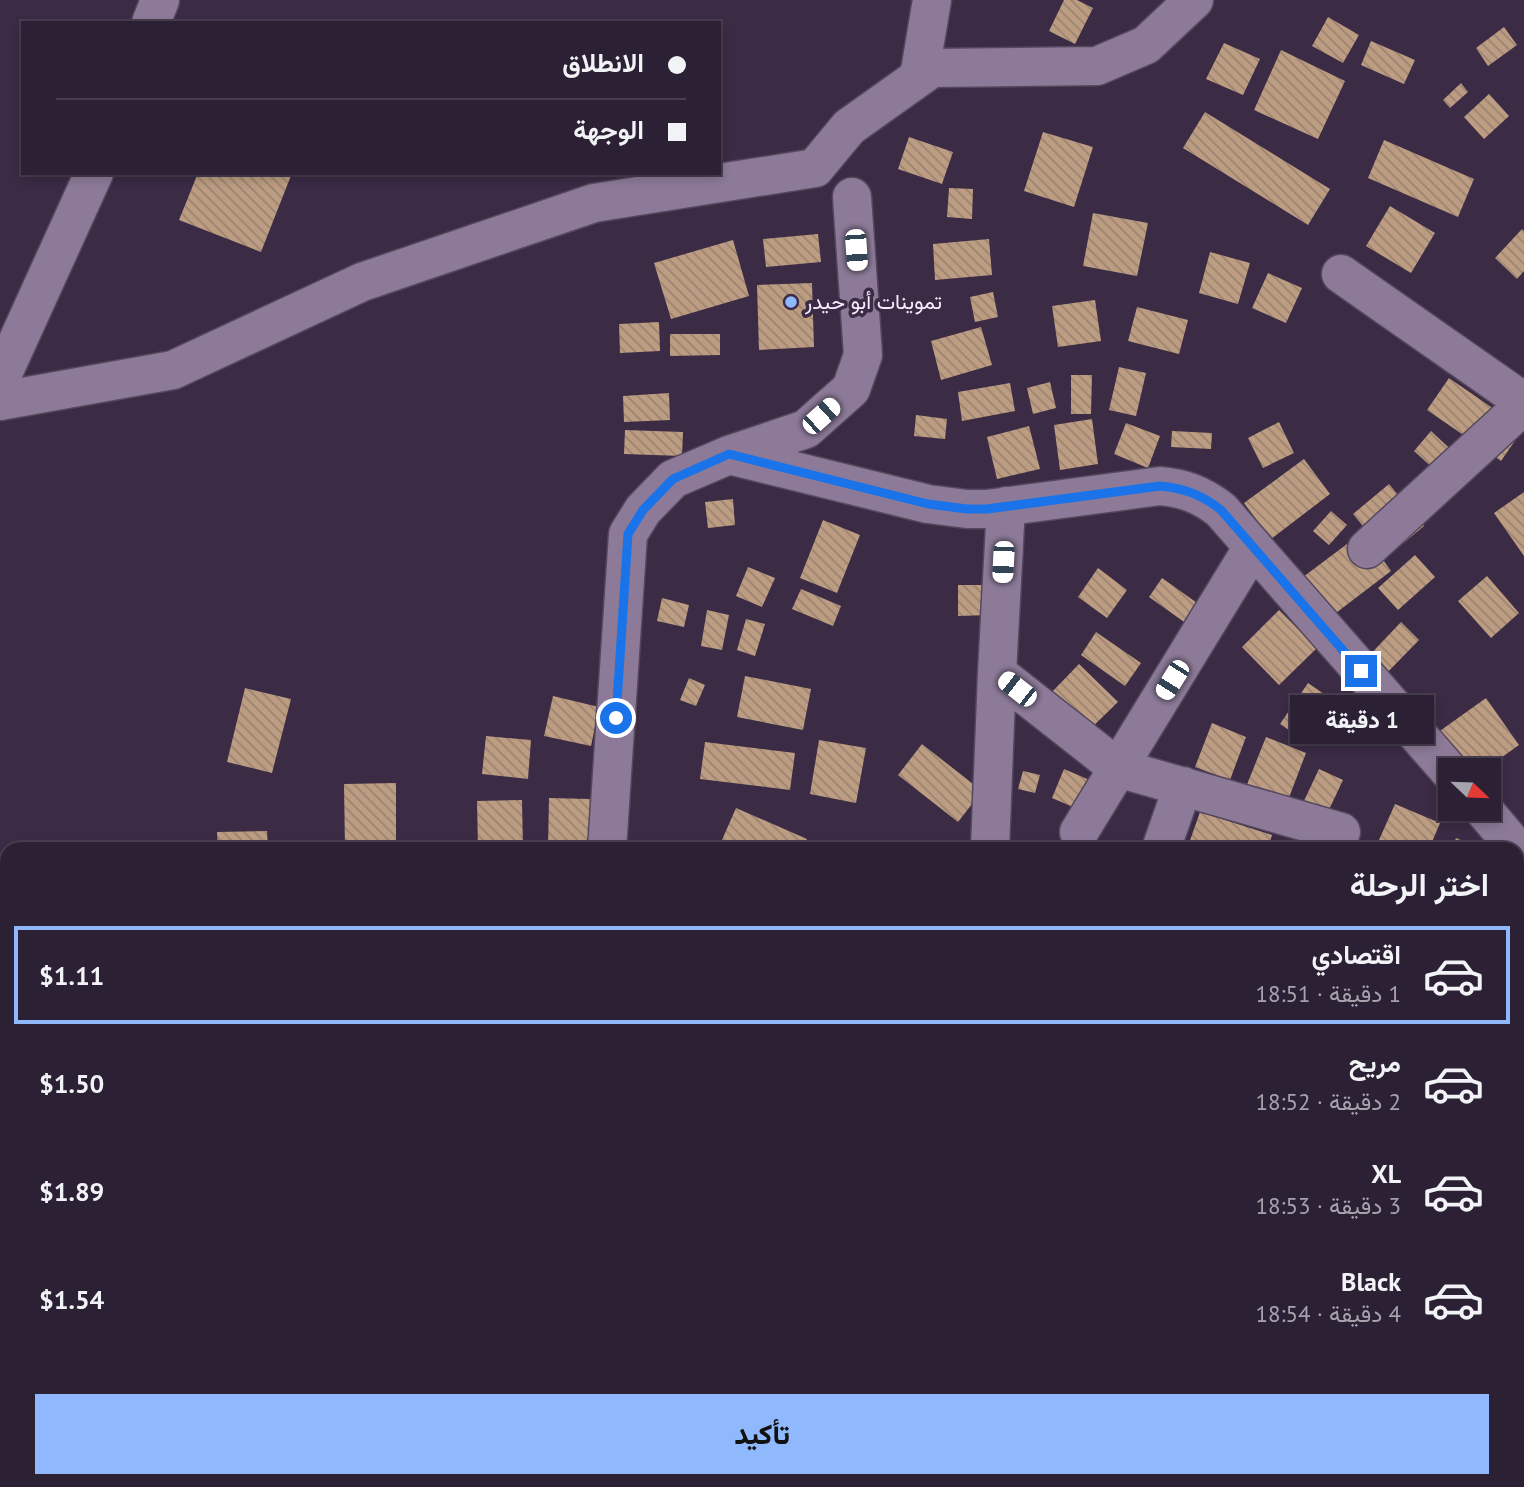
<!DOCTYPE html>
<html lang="ar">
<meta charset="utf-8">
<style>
body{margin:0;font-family:"PT Sans",Vazirmatn,sans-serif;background:#382d40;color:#f1f3f6;direction:rtl;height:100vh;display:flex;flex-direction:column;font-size:26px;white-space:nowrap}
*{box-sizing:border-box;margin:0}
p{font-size:23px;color:#a6a3ac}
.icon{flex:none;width:38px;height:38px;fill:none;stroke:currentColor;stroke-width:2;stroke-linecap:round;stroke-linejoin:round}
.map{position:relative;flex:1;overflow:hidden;direction:ltr}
.side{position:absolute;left:0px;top:842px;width:1524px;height:646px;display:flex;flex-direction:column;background:#2c2034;border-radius:21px 21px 0 0;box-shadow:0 4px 10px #0003,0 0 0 2px #483e4f;direction:rtl}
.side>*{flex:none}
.guide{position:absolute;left:21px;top:21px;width:700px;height:154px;border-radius:0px;box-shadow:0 4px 10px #0003,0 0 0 2px #483e4f;direction:rtl;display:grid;align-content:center;height:154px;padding:0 35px;background:#2c2034}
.needle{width:46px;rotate:113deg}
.controls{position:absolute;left:1438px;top:758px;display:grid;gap:14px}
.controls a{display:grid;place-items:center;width:63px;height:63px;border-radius:0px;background:#2c2034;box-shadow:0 4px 10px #0003,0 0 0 2px #483e4f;font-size:35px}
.end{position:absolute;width:32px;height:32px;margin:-16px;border:9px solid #1a73e8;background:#fff;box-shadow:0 0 0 4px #fff}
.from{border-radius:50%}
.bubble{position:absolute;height:49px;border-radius:0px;background:#2c2034;box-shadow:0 4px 10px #0003,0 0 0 2px #483e4f;font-size:23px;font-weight:800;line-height:49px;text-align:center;direction:rtl}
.car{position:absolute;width:21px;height:42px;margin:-21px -10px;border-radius:9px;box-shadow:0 0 5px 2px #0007;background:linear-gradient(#fff 24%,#345 0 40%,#fff 0 76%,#345 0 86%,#fff 0)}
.guide b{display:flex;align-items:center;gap:24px;height:66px;font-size:26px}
.guide b+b{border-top:2px solid #483e4f}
.guide i{width:18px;height:18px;background:#f1f3f6}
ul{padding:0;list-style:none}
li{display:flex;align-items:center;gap:21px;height:98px;margin:0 14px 10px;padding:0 21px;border:4px solid transparent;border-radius:0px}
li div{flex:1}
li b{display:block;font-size:26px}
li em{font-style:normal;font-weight:800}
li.selected{border-color:#90b8fd}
li>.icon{width:63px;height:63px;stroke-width:1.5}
h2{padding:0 35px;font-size:32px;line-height:84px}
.action{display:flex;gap:14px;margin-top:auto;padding:14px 35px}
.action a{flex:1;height:80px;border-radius:0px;background:#90b8fd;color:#111;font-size:28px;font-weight:800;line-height:80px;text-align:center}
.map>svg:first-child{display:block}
.building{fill:url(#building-back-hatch)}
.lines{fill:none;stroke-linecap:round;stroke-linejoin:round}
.minor-casing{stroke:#55485e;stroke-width:41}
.minor{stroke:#8c7a98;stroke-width:38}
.route{stroke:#1a73e8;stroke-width:9}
.poi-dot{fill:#90b8fd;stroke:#3b2b45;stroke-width:2.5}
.labels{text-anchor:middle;stroke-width:7;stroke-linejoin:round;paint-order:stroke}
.poi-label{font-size:21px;fill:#f8eeff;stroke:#3b2b45;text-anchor:start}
</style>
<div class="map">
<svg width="1524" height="1487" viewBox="0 0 1524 1487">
<defs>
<pattern id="building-back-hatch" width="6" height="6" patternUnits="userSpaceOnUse" patternTransform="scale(1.75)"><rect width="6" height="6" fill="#bd9d82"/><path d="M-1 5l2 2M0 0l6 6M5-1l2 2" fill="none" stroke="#9a8372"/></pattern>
</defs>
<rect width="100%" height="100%" fill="#3b2b45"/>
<path class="building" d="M 1064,0 L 1077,0 L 1093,8 L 1075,44 L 1049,31 Z
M 1328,17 L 1359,35 L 1343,63 L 1312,46 Z
M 1504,27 L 1517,45 L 1488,66 L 1476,48 Z
M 1371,41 L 1415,60 L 1404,84 L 1361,65 Z
M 1224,43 L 1260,59 L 1243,95 L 1206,79 Z
M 1281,50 L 1345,81 L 1318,139 L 1254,110 Z
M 1461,83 L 1468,92 L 1450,108 L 1443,100 Z
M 1489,94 L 1509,116 L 1484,139 L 1464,117 Z
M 1205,112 L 1330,189 L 1308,225 L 1183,148 Z
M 1043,132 L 1093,147 L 1074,207 L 1024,191 Z
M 909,137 L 953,152 L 942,184 L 898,169 Z
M 1384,140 L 1474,179 L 1458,217 L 1368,178 Z
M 198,173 L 292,173 L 261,252 L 179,220 Z
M 949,188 L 973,189 L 972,219 L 947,217 Z
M 1390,206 L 1435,233 L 1411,273 L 1366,246 Z
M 1093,213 L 1148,223 L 1137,276 L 1083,266 Z
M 1522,229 L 1524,231 L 1524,271 L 1517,279 L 1495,258 Z
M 818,234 L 821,262 L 766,267 L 763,239 Z
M 989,239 L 992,275 L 935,280 L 933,244 Z
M 733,240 L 749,296 L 671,319 L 654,263 Z
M 1210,252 L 1250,263 L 1238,304 L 1199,293 Z
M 1268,273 L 1302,288 L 1286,323 L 1252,308 Z
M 812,283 L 814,347 L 759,350 L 757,285 Z
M 993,292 L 998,317 L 975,322 L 970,297 Z
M 1095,300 L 1101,341 L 1058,347 L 1052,306 Z
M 1137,307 L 1188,320 L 1179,354 L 1128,341 Z
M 659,322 L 660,351 L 620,353 L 619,324 Z
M 981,327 L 992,365 L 941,380 L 931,341 Z
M 670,334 L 720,334 L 720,355 L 670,356 Z
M 1119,367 L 1146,373 L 1136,416 L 1109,410 Z
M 1071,375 L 1092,375 L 1091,414 L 1071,414 Z
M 1449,378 L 1523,429 L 1501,461 L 1427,410 Z
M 1050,382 L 1056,408 L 1033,414 L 1027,388 Z
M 1010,383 L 1015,411 L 962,421 L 958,392 Z
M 669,393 L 670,420 L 624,422 L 623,396 Z
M 916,415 L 947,419 L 945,439 L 914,436 Z
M 1092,419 L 1098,464 L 1060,470 L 1054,425 Z
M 1279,422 L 1294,453 L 1263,468 L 1248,438 Z
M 1126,423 L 1160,436 L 1148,468 L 1114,454 Z
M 1029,426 L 1040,469 L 997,479 L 987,437 Z
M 625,430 L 683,432 L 682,456 L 624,454 Z
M 1172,431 L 1212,433 L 1211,449 L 1171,447 Z
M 1431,431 L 1475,472 L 1458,491 L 1414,451 Z
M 1304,459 L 1330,494 L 1271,539 L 1244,503 Z
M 1389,484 L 1424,526 L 1388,556 L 1353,514 Z
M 1524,492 L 1524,556 L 1494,513 Z
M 733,499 L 735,525 L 708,528 L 705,502 Z
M 1331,511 L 1347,525 L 1329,545 L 1313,531 Z
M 823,520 L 860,535 L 837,593 L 800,578 Z
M 1363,532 L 1391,571 L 1328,619 L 1299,580 Z
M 1415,555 L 1435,577 L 1398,610 L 1378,588 Z
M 748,567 L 775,578 L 762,607 L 736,596 Z
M 1098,568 L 1127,590 L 1107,618 L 1078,597 Z
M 1487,576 L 1519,613 L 1491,638 L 1458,601 Z
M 1162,578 L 1200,605 L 1187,624 L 1149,597 Z
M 958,585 L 989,585 L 989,615 L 958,616 Z
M 801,589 L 841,606 L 833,626 L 792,609 Z
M 662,598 L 689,605 L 684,627 L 657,621 Z
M 707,610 L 729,615 L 722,650 L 701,646 Z
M 1279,610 L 1317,648 L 1279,685 L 1242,647 Z
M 746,619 L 765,624 L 755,656 L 737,650 Z
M 1401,622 L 1419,640 L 1382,678 L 1364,661 Z
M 1096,632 L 1141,663 L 1125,686 L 1081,655 Z
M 1079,664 L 1118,702 L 1086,733 L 1048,696 Z
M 745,676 L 811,689 L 803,730 L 737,717 Z
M 689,678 L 705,685 L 696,706 L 680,700 Z
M 1308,683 L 1337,703 L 1308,743 L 1280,724 Z
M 245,688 L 291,699 L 272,773 L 227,762 Z
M 553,696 L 599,707 L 591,746 L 544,736 Z
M 1486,698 L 1519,745 L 1484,770 L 1452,770 L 1430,738 Z
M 1212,723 L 1246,737 L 1230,780 L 1195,767 Z
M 486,736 L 531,740 L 528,779 L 482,774 Z
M 1266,737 L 1306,753 L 1285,808 L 1244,792 Z
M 819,740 L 866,748 L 856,803 L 810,794 Z
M 705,742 L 795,753 L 790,790 L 700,779 Z
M 922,744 L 982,791 L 958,822 L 898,775 Z
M 1064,769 L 1092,781 L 1080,810 L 1052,798 Z
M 1319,769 L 1343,780 L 1326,816 L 1302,805 Z
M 1023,771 L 1040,775 L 1035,793 L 1018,789 Z
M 396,783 L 396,849 L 345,849 L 344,784 Z
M 549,798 L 590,799 L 589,849 L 548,849 Z
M 522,800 L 523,849 L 478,849 L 477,801 Z
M 1395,804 L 1440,823 L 1429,849 L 1399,849 L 1379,840 Z
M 736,808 L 807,839 L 803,849 L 718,849 Z
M 1200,812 L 1272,835 L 1268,849 L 1187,849 Z
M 267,831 L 268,849 L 218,849 L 217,832 Z
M 1456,838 L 1483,849 L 1452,849 Z
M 1287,841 L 1312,848 L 1312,849 L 1285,849 Z
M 1524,1004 L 1524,1055 L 1517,1055 L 1517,1005 Z
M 1524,1334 L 1524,1359 L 1517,1356 L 1517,1350 Z
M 802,1480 L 849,1480 L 845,1487 L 814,1487 Z
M 1295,1480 L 1305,1484 L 1304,1487 L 1266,1487 L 1248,1481 Z"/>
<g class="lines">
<g class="minor-casing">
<path id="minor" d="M 151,23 L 160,0
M 919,77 L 932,0
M 1341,274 L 1524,402
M 0,380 L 94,173
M 0,401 L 173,370 L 362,282 L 594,203 L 815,168 L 849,127 L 932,68 L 1097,66 L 1146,45 L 1194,0
M 729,455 L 928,504 L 967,509 L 987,509 L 1160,486 C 1184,488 1202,495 1221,510 L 1451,773
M 1367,549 L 1524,405
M 997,673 L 1118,768 L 1341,832
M 1482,808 L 1517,849
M 1079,832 L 1253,547
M 607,849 L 628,534 L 643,510 L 673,479 L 729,455 L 806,429 L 851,389 L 863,355 L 852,197
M 990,849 L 997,673 L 1006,506
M 1161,849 L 1183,786
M 1517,1268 L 1524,1271
M 0,1411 L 7,1417
M 1517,1473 L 1524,1471
M 79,1480 L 86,1487
M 714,1480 L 728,1487
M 1328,1480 L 1349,1486 L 1359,1487
M 1013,1487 L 1014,1480
M 1439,1487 L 1474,1480"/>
</g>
<use href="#minor" class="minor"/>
</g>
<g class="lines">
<path class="route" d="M 616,718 L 628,534 L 643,510 L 673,479 L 729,454 L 928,504 L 967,509 L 987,509 L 1160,486 C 1184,488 1202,495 1221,510 L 1361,671"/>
</g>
<circle class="poi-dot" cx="791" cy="302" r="7"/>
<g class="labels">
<g class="poi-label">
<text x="805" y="309">تموينات أبو حيدر</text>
</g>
</g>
</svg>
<div class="controls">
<a><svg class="needle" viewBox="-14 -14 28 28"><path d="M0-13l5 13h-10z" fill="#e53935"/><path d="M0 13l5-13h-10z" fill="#a6a3ac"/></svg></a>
</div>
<i class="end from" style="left:616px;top:718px"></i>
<i class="end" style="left:1361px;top:671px"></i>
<div class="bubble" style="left:1290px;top:695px;width:144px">1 دقيقة</div>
<i class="car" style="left:856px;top:250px;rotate:176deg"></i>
<i class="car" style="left:821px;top:416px;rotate:48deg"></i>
<i class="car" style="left:1003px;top:562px;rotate:183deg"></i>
<i class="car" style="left:1172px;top:680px;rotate:212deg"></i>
<i class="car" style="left:1017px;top:689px;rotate:308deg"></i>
<div class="guide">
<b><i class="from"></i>الانطلاق</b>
<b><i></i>الوجهة</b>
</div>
<section class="side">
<h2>اختر الرحلة</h2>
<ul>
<li class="selected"><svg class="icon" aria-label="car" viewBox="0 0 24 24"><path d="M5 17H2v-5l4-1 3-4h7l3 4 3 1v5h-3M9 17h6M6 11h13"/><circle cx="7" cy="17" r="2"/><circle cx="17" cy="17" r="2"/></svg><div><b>اقتصادي</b><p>1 دقيقة · 18:51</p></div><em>$1.11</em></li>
<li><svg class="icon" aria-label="car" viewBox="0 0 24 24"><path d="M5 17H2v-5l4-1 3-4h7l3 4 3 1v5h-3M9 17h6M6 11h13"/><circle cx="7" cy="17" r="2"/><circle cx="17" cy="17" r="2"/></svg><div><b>مريح</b><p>2 دقيقة · 18:52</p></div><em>$1.50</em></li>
<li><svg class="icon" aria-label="car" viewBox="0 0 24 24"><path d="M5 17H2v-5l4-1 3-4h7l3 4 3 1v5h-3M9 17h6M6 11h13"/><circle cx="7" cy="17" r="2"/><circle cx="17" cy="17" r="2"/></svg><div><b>XL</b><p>3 دقيقة · 18:53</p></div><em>$1.89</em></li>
<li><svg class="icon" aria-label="car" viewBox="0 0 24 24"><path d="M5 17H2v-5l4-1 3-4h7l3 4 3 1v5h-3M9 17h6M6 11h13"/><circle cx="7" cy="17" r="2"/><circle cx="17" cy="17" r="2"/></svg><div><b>Black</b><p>4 دقيقة · 18:54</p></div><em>$1.54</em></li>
</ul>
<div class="action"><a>تأكيد</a></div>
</section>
</div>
